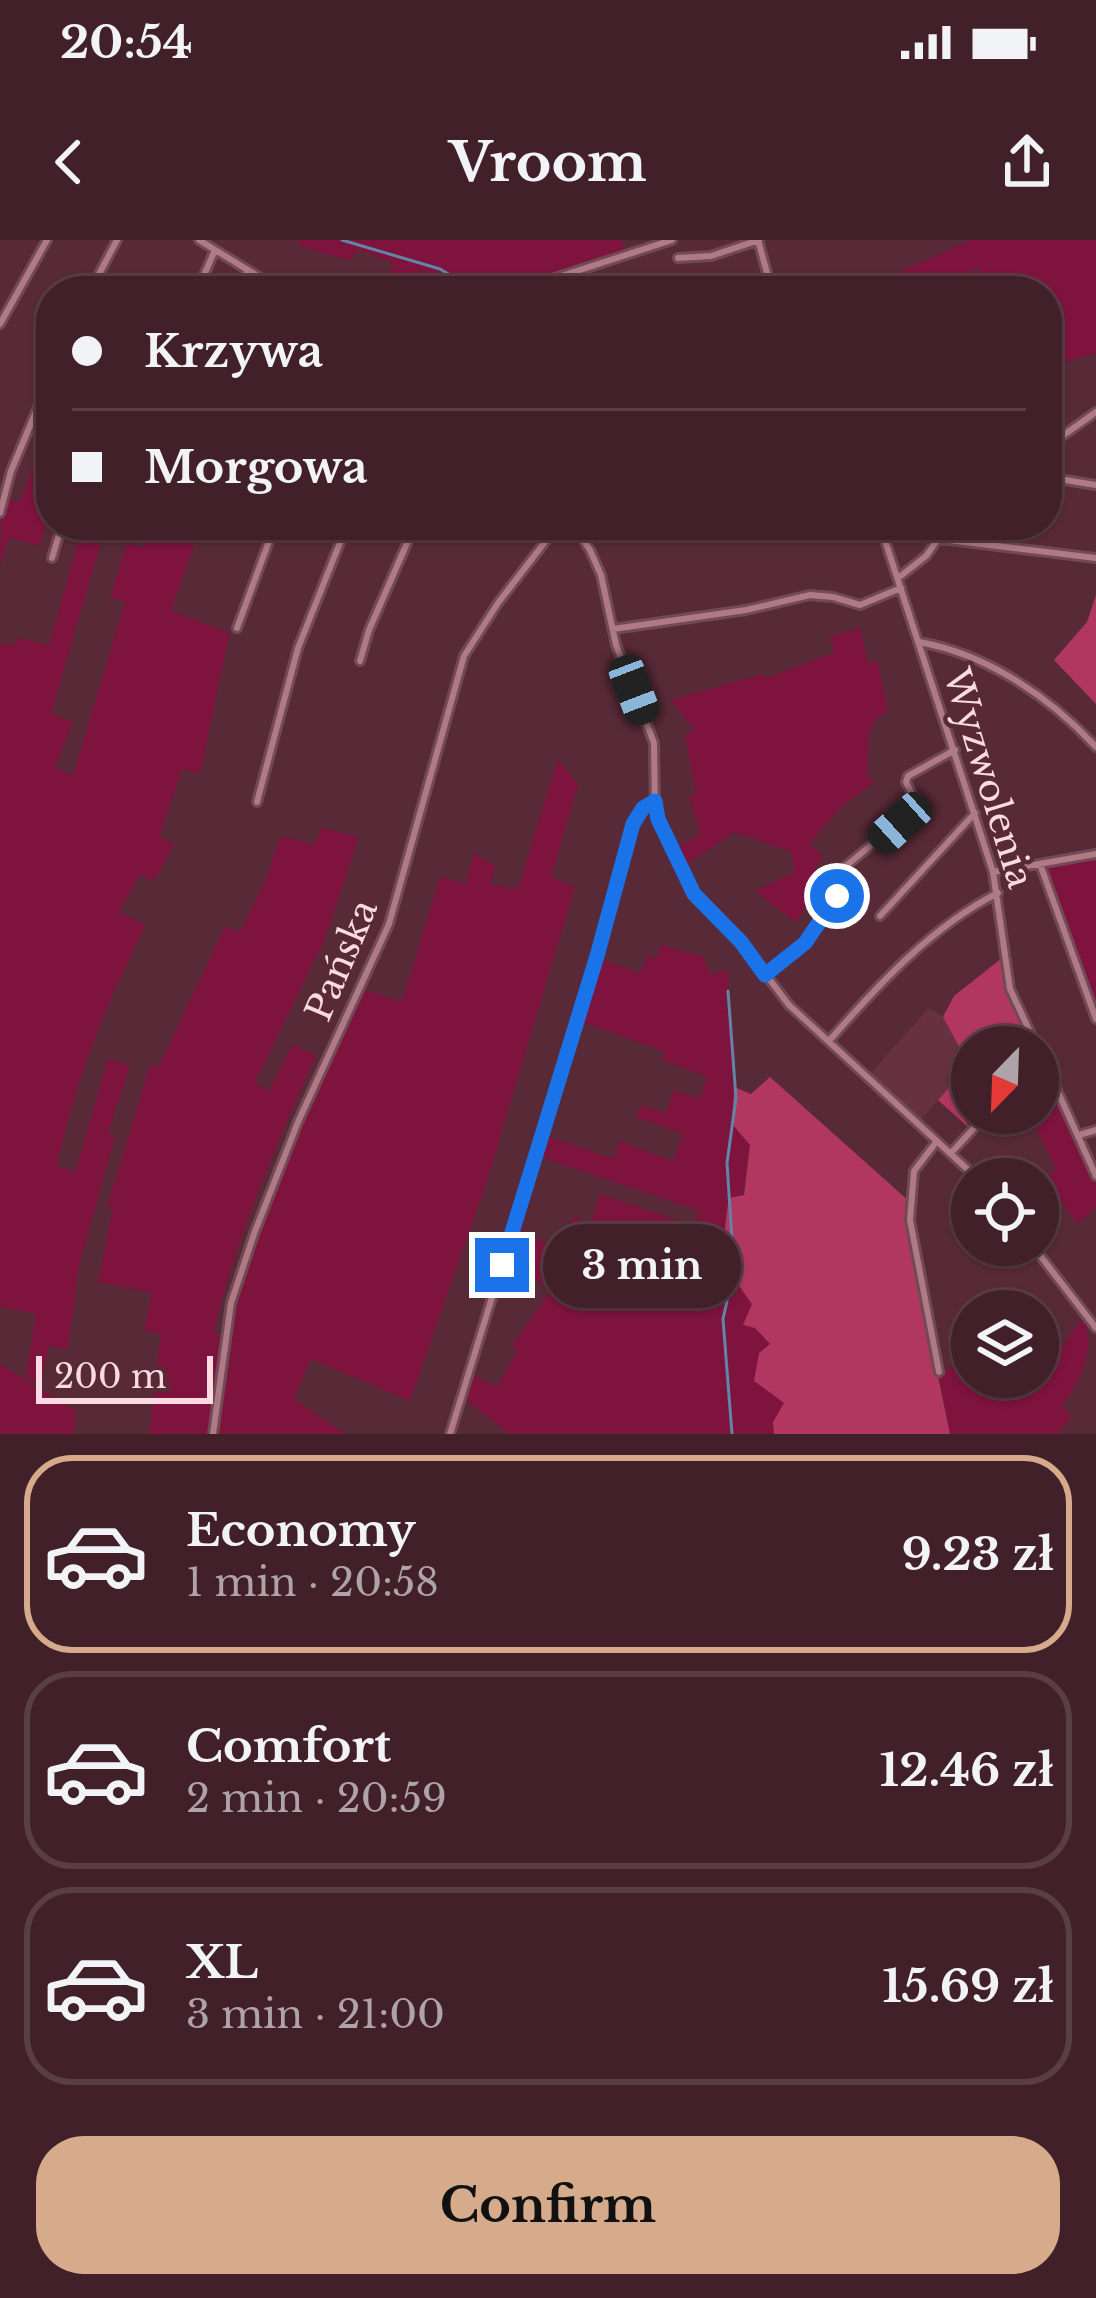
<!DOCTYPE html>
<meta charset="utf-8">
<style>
body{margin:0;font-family:"Libre Baskerville",serif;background:#4c2d35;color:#f1f3f6;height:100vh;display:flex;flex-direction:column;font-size:45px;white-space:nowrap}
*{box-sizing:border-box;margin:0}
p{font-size:39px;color:#aea3a8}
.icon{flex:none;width:66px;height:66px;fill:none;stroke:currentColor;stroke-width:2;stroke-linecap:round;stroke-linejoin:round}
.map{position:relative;height:1194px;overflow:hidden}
.panel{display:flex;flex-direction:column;background:#422029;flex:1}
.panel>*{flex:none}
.hud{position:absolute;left:36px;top:36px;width:1026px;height:264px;border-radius:48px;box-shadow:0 3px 9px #0004,0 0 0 3px #5a3e46;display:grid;align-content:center;height:264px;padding:0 36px;background:#422029}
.needle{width:78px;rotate:203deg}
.tools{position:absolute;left:951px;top:786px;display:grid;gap:24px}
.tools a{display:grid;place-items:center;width:108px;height:108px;border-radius:50%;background:#422029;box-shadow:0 3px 9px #0004,0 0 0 3px #5a3e46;font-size:60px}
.scale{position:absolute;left:36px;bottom:30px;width:177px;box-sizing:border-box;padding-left:12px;border:6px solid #f9dbe1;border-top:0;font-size:33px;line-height:42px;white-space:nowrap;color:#f9dbe1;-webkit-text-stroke:9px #582a37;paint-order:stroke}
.end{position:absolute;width:54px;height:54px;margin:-27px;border:15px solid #1a73e8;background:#fff;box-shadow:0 0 0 6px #fff}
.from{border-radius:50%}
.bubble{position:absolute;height:84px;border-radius:42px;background:#422029;box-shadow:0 3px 9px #0004,0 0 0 3px #5a3e46;font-size:39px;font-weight:700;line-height:84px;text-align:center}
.car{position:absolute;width:36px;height:72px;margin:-36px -18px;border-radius:15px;box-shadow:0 0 9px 3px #0007;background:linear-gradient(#222 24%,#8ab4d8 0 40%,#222 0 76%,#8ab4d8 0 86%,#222 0)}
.hud b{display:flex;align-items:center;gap:42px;height:114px;font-size:45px}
.hud b+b{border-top:3px solid #5a3e46}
.hud i{width:30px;height:30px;background:#f1f3f6}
ul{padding:21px 0 0;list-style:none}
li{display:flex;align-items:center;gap:36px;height:198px;margin:0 24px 18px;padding:0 12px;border:6px solid #5a3e46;border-radius:48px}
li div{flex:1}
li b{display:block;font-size:45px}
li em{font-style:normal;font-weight:700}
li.active{border-color:#d6ab8b}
li>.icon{width:108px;height:108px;stroke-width:1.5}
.cta{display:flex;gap:24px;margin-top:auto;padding:24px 36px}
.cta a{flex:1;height:138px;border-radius:48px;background:#d6ab8b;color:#111;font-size:48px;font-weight:700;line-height:138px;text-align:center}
.status{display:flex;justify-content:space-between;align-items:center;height:84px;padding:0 60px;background:#422029;direction:ltr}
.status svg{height:33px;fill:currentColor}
header{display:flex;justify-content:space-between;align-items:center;height:156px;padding:0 36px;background:#422029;font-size:54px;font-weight:700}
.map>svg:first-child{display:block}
.built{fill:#673141}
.green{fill:#7e133e}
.forest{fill:#b13761}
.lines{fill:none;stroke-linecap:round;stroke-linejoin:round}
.stream{stroke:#6185a6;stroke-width:3}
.minor-casing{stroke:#714a55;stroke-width:12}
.minor{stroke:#af7986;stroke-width:6}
.route{stroke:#1a73e8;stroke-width:15}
.labels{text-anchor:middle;stroke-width:9;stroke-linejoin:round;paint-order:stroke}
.street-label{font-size:36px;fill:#f9dbe1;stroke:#582a37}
</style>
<div class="status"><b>20:54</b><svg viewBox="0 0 49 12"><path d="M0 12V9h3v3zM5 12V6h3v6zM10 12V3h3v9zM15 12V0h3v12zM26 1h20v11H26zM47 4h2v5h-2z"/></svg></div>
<header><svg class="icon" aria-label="back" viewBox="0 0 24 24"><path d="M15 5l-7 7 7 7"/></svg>Vroom<svg class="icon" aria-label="share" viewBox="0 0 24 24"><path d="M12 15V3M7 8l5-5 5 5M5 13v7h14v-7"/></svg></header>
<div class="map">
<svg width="1096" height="1194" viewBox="0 0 1096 1194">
<rect width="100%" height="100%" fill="#582a37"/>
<path class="built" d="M 929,768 L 943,777 L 969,825 L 921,879 L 870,834 Z"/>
<path class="green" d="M 295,0 L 621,0 L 626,11 L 551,33 L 510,51 L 384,51 L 393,23 L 357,9 L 352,21 L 299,6 L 300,2 Z
M 971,0 L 1096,0 L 1096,113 L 1066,122 L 1062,113 L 1047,119 L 1047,51 L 975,51 L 972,45 L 982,39 L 978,28 L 927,51 L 920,51 L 917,46 L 899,51 L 890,36 Z
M 45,156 L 51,158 L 51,267 L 39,306 L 9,297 L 0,327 L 2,257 L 20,262 L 44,199 L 29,192 Z
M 83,285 L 106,285 L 51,474 L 73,482 L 55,528 L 73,535 L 125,362 L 110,357 L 127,303 L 143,308 L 152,285 L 201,285 L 171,371 L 230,393 C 219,438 211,486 200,533 L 182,529 L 159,597 L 174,604 L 154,641 L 140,635 L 119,672 L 146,685 C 106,763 75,840 57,926 L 75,932 L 108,819 L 130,825 L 108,893 L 115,896 L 79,1026 L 68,1109 L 49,1106 L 40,1144 L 25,1137 L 36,1074 L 0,1067 L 0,408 L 2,402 L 13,406 L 18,398 L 49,405 Z
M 860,388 L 868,423 L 878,422 L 888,471 C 862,482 870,511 867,535 L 874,542 L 840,568 L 809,604 L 822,615 L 815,629 L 818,645 L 796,683 L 755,651 L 795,632 L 791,612 L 735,592 L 685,625 L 677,608 L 700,594 L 689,556 L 696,554 L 685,495 L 694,489 L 671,460 L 763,434 L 766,438 L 834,413 L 830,397 Z
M 558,519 L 578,545 L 551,637 L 575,647 L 487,941 L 410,1161 L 311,1119 L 294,1159 L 346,1194 L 149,1194 L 161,1094 L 144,1090 L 152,1053 L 98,1042 L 113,969 L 107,966 L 150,826 L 159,826 L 225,686 L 240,692 L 265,641 L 281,596 L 314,605 L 322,588 L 359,597 L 324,701 L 255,842 L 269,851 L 292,805 L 316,815 C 277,906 236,995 214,1092 L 227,1101 L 235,1062 L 279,936 L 363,750 L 402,761 L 440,637 L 466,644 L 474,613 L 496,627 L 490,644 L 518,649 Z
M 1096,618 L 1096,773 L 1063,697 L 1044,626 Z
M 661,705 L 704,717 L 710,735 L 727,729 L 735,809 L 732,884 L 750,905 L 731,1036 L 752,1064 L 755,1088 L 770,1104 L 785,1163 L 773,1182 L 774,1194 L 510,1194 L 464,1159 L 472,1134 L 496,1147 L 518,1110 L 512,1105 L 551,1050 L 507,1019 L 517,987 L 555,1009 L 573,977 L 590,984 L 600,954 L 694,986 L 698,970 L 537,916 L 544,895 L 613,919 L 620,901 L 673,921 L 683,894 L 636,877 L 641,865 L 666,873 L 674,850 L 700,859 L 707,837 L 662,820 L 664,811 L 579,781 L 599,718 L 640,733 L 647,716 L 656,718 Z
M 1053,844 L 1096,943 L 1096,968 L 1078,984 L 1044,938 L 1056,929 L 1028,873 L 1038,873 L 1038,852 Z
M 1084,1077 C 1096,1112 1082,1137 1062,1167 L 1072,1176 L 1058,1194 L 950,1194 L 939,1137 L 972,1106 L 972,1137 L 1038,1137 L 1038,1097 L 1058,1111 Z
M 0,1124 L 76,1171 L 74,1194 L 0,1194 Z"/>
<path class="forest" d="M 1096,355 L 1096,464 L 1054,420 L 1087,382 Z
M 1002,718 L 1010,757 L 1034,807 L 972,807 L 972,873 L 978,873 L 966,881 L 969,888 L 938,860 L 969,825 L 943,777 L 954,756 Z
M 770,837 L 910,962 L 909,996 L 950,1194 L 774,1194 L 773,1182 L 784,1163 L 754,1141 L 759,1113 L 770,1104 L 755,1088 L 743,1085 L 752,1064 C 722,1024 721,1006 729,958 L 744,955 L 750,905 L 732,884 L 734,847 L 751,854 Z"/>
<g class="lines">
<path class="stream" d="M 342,0 L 440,29 L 477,51
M 728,751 L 736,858 L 727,923 L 734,1030 L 723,1079 L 732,1194"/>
<g class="minor-casing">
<path id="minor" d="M 199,0 L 282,51
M 758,0 L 772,51
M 678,18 L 711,16 L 759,0
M 90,51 L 117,0
M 197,51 L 215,10
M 238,51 L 248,30
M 515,51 L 672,0
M 0,84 L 47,0
M 1047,207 L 1096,172
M 1047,237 L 1096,245
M 0,273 L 11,231 L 51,136
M 573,285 L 590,310 L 601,335 L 616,405 L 654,503 L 655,571 L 694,654 L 741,702 L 789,765 L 978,939
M 741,285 L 755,288 L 765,285
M 880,285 L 993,632 L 1010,749 L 1037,807
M 485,291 L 488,285
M 883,292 L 1096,318
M 582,296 L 606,285
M 52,318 L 62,285
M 898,338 L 926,316 L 948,285
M 237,388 L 275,285
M 613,389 L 746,370 L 810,355 L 833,357 L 860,365 L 901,348
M 919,402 C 987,414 1050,457 1096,507
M 360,421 L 369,390 L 415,285
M 257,562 L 298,408 L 347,285
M 1040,624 L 1096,779
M 993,632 L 1096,614
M 880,676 L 975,573
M 765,735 L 805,703 L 837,656 L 846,626 L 918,566 L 906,542 L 908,536 L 955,510
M 829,801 C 877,746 932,686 998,653
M 1038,808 L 1096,936
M 1038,847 L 1054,839
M 1079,895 L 1096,890
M 937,901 L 914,931 L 910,980 L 939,1132
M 951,913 L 975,887 L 996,873
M 1032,1005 L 1096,1088
M 213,1194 L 231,1063 L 254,994 L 298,882 L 389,684 L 464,416 L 498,363 L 558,285
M 450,1194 L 597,716 L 633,584 L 643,568 L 654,561"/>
</g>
<use href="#minor" class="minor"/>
</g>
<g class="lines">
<path class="route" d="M 502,1025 L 597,716 L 633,584 L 643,568 L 655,561 L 658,579 L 694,654 L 741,702 L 765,735 L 805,703 L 837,656"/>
</g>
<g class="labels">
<g class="street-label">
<text transform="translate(989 538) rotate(73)" y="13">Wyzwolenia</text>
<text transform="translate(341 720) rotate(-67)" y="13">Pańska</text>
</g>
</g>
</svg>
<div class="tools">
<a><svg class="needle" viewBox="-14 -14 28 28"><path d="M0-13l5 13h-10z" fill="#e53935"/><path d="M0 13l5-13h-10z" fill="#aea3a8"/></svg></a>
<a><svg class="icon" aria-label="locate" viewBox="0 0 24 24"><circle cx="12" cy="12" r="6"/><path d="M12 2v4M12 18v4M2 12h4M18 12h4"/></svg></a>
<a><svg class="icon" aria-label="layers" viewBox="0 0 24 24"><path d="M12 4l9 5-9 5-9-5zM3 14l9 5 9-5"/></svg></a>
</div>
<div class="scale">200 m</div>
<i class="end from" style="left:837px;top:656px"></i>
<i class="end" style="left:502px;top:1025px"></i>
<div class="bubble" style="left:543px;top:984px;width:198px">3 min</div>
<i class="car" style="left:634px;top:450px;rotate:159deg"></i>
<i class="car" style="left:900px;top:583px;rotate:228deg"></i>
<div class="hud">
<b><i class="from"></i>Krzywa</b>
<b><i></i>Morgowa</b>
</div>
</div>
<section class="panel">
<ul>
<li class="active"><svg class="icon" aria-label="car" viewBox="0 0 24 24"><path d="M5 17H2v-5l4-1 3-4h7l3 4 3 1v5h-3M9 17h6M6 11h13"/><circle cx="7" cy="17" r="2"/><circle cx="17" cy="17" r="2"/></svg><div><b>Economy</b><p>1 min · 20:58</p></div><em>9.23 zł</em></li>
<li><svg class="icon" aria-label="car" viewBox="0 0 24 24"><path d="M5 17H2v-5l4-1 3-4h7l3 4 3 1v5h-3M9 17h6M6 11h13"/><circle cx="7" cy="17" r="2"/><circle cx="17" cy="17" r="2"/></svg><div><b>Comfort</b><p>2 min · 20:59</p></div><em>12.46 zł</em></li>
<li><svg class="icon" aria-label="car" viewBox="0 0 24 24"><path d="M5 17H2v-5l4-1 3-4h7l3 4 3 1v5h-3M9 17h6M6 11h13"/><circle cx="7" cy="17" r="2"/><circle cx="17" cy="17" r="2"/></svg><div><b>XL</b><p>3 min · 21:00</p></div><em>15.69 zł</em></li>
</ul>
<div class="cta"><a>Confirm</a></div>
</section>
